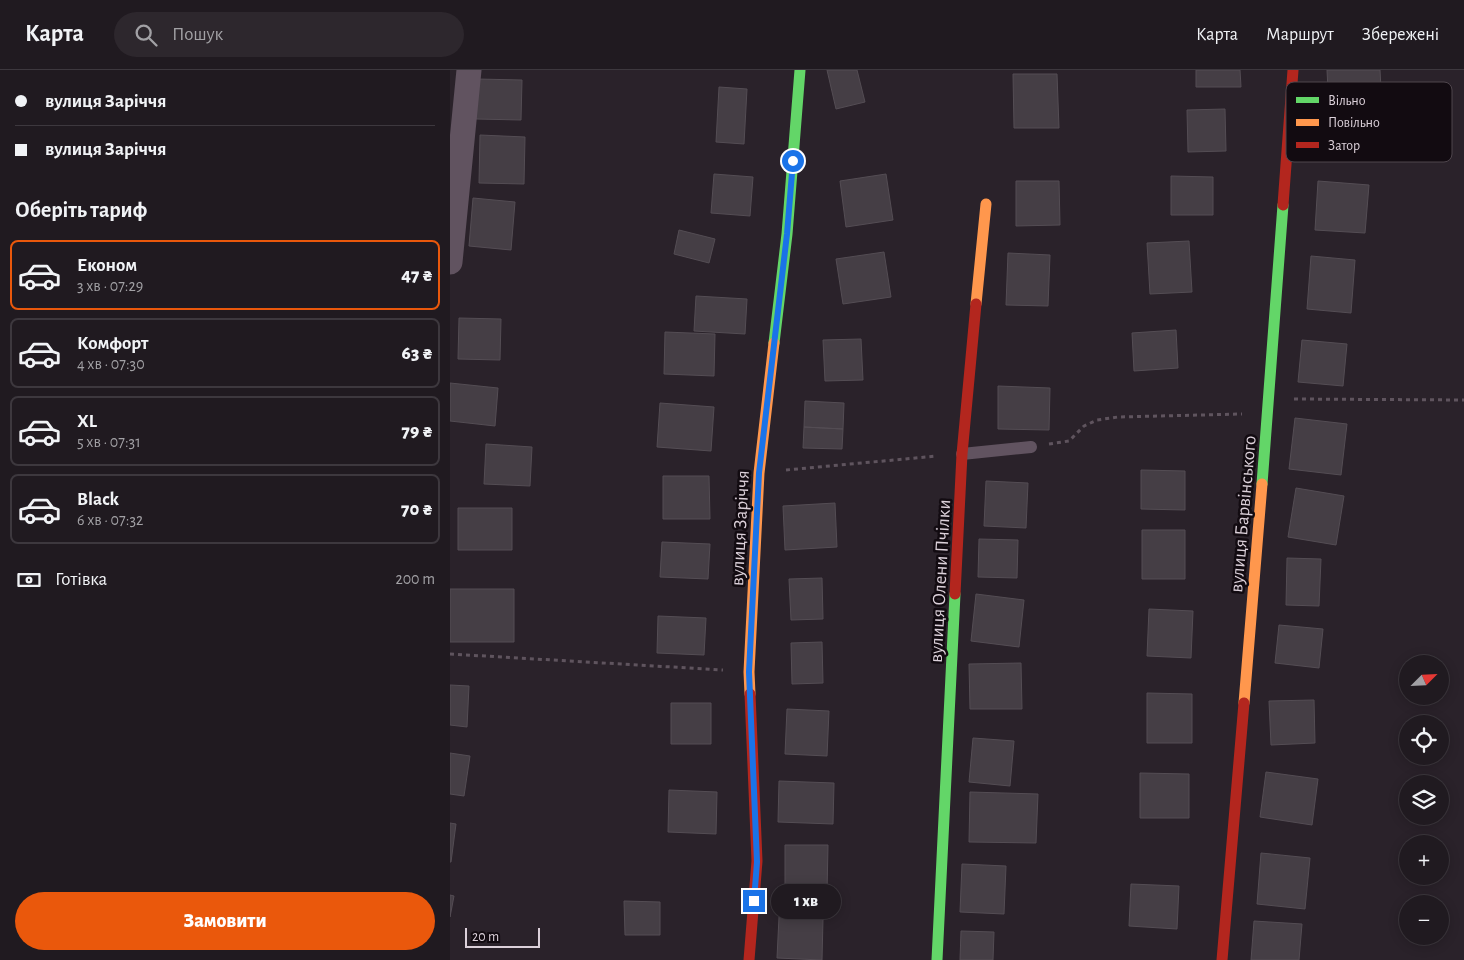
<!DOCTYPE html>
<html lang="uk">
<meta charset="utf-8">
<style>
body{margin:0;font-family:"Alegreya Sans",sans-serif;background:#2d272d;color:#f1f3f6;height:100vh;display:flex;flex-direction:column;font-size:19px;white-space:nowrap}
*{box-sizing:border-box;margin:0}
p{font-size:16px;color:#a2a1a5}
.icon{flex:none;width:28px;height:28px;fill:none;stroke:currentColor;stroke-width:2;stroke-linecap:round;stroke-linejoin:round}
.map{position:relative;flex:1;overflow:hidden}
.sheet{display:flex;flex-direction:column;background:#201a20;width:450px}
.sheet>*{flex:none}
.top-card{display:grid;align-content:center;height:110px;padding:0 15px;background:#201a20}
.needle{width:32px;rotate:66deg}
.buttons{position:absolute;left:949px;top:585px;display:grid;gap:10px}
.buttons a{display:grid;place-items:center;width:50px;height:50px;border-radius:50%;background:#201a20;box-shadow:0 2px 12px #0003,0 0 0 1px #3d383e;font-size:25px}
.scale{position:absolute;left:15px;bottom:12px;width:75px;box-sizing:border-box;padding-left:5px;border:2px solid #dcd1da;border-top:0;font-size:14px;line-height:18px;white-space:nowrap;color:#dcd1da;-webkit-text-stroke:4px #120b11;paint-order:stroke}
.end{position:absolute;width:22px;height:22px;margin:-11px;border:6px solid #1a73e8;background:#fff;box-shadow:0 0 0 2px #fff}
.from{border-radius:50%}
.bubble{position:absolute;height:35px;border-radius:18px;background:#201a20;box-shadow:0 2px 12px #0003,0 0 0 1px #3d383e;font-size:16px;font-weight:800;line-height:35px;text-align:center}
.top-card b{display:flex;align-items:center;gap:18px;height:48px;font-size:19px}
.top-card b+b{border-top:1px solid #3d383e}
.top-card i{width:12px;height:12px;background:#f1f3f6}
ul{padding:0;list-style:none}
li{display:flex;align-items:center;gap:15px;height:70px;margin:0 10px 8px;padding:0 5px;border:2px solid #3d383e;border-radius:8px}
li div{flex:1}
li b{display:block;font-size:19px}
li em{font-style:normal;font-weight:800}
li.selected{border-color:#ea580c}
li>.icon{width:45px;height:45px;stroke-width:1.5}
h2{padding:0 15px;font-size:22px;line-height:60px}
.pay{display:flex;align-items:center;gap:12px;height:55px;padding:0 15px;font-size:19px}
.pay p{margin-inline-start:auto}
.cta{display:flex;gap:10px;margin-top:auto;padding:10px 15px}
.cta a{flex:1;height:58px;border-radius:30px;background:#ea580c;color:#fff;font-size:20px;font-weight:800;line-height:58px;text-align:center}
header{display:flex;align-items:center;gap:30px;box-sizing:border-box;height:70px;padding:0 25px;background:#201a20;border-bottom:1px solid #3d383e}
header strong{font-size:24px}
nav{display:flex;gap:28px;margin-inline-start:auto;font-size:18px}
.search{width:350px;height:45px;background:#2d272d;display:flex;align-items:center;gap:12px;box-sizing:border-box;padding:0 18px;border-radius:28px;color:#a2a1a5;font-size:19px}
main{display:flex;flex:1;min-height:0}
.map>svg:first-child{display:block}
.building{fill:#453e45;stroke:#544d54}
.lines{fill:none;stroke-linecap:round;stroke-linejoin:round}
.path{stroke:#5f545e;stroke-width:3;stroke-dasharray:4 4;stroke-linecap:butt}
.lane{stroke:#615360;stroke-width:12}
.street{stroke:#615360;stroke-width:25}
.fast{stroke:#63d668;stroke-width:11}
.slow{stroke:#ff974d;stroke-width:11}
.jam{stroke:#b3261e;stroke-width:11}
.route{stroke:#1a73e8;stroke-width:6}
.labels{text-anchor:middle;stroke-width:5;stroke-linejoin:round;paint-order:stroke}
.street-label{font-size:19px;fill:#dcd1da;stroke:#120b11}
.key{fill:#120b11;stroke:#4f464d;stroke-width:1}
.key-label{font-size:14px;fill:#dcd1da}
</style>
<header>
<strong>Карта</strong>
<div class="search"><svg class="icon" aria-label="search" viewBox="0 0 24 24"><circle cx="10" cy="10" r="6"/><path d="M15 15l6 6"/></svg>Пошук</div>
<nav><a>Карта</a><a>Маршрут</a><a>Збережені</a></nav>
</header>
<main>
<section class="sheet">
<div class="top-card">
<b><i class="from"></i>вулиця Заріччя</b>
<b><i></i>вулиця Заріччя</b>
</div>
<h2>Оберіть тариф</h2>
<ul>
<li class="selected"><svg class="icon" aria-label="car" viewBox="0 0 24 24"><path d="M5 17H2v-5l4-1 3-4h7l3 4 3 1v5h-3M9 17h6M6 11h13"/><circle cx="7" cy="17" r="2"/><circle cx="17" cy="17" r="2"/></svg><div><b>Економ</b><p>3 хв · 07:29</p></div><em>47 ₴</em></li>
<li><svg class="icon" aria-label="car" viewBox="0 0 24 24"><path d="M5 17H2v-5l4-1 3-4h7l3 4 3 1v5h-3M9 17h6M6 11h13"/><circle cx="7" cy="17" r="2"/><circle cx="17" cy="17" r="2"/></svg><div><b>Комфорт</b><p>4 хв · 07:30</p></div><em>63 ₴</em></li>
<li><svg class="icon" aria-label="car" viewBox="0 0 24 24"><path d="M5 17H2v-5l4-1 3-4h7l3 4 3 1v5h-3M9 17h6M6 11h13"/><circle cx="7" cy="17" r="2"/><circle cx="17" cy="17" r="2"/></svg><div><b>XL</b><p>5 хв · 07:31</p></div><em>79 ₴</em></li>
<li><svg class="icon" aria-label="car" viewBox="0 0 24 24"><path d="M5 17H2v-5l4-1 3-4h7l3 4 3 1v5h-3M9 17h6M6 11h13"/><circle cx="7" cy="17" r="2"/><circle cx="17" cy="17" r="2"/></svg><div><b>Black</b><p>6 хв · 07:32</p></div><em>70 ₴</em></li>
</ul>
<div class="pay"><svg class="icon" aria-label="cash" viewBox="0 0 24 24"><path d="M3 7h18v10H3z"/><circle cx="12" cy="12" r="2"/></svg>Готівка<p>200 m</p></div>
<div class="cta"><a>Замовити</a></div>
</section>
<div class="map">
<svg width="1014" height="890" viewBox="0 0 1014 890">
<rect width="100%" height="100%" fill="#2a222a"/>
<path class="building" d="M 377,0 L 407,0 L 415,32 L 386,39 Z
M 746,0 L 790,0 L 791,17 L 746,17 Z
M 877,0 L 930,0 L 931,19 L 878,20 Z
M 563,4 L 607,4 L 609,58 L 564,58 Z
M 27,9 L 72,10 L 71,50 L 26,49 Z
M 269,17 L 297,19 L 294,74 L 266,72 Z
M 775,39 L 776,81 L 738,82 L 737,40 Z
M 30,65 L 75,67 L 74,114 L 29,113 Z
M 264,104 L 303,107 L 300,146 L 261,143 Z
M 436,104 L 443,150 L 396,157 L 390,111 Z
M 721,106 L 763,107 L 763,145 L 721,145 Z
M 566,111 L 609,111 L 610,155 L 566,156 Z
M 868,111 L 919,115 L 915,163 L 865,160 Z
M 23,128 L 65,132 L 61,180 L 19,176 Z
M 229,160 L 265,169 L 259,193 L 224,184 Z
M 739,171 L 742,222 L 700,224 L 697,173 Z
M 434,182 L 441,227 L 393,234 L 386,189 Z
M 558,183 L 600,185 L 598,236 L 556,235 Z
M 861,186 L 905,190 L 901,243 L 857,239 Z
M 246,226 L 297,229 L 295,264 L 244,261 Z
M 9,248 L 51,249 L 50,290 L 8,289 Z
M 726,260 L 728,298 L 684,301 L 682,263 Z
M 215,262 L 265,264 L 264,306 L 214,304 Z
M 411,269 L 413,310 L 375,311 L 373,270 Z
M 852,270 L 897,274 L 893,316 L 848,312 Z
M 0,313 L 48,318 L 45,356 L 0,351 Z
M 548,316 L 600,318 L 599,360 L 548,359 Z
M 355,331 L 394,333 L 393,359 L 354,357 Z
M 210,333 L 264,337 L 261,381 L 207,377 Z
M 845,348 L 897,354 L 891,405 L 839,399 Z
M 354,357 L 393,359 L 392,379 L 353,378 Z
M 36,374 L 82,377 L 80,416 L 34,414 Z
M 691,400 L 735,401 L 735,440 L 691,439 Z
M 213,406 L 259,406 L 260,449 L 213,449 Z
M 536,411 L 578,413 L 576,458 L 534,456 Z
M 846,418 L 894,426 L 886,475 L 838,467 Z
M 385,433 L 387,477 L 335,480 L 333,436 Z
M 8,438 L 62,438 L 62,480 L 8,480 Z
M 692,460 L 735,460 L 735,509 L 692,509 Z
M 529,469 L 568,470 L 567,508 L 528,507 Z
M 212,472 L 260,474 L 258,509 L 210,507 Z
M 837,488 L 871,489 L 869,536 L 836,535 Z
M 372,508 L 373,549 L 341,550 L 339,509 Z
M 0,519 L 64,519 L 64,572 L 0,572 Z
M 526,524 L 574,530 L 569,577 L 521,571 Z
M 699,539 L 743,541 L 741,588 L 697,586 Z
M 208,546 L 256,548 L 254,585 L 207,583 Z
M 829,555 L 873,559 L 869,598 L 825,593 Z
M 372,572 L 373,613 L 342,614 L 341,573 Z
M 571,593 L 572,639 L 520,639 L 519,594 Z
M 0,615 L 19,616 L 17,657 L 0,655 Z
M 697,623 L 742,624 L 742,673 L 697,673 Z
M 864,630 L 865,673 L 821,675 L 819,631 Z
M 221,633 L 261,633 L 261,674 L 221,674 Z
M 337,639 L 379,641 L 377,686 L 335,684 Z
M 523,668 L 564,671 L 560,716 L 519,712 Z
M 0,683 L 20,686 L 14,726 L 0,724 Z
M 816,702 L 868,709 L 862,755 L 810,747 Z
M 690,703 L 739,704 L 739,748 L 690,748 Z
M 329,711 L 384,713 L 383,754 L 328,752 Z
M 219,720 L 267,722 L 266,764 L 218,762 Z
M 520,722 L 588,724 L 586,773 L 519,772 Z
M 0,753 L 6,754 L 1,792 L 0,792 Z
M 335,775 L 378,775 L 377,823 L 335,822 Z
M 811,783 L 860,788 L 855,839 L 807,834 Z
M 512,794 L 556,796 L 554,844 L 510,842 Z
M 681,814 L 729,816 L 727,859 L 679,856 Z
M 0,825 L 4,826 L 0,847 Z
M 174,831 L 210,832 L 210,865 L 175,865 Z
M 329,847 L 373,849 L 372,890 L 327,888 Z
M 804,851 L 852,854 L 849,890 L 801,890 Z
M 511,861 L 544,862 L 543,890 L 510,890 Z"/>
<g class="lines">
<path class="path" d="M 844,329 L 1014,330
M 599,374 L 619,371 L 634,356 L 647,350 L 668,347 L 792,344
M 336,400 L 487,386
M 0,584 L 273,600"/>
<path class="lane" d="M 512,384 L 581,377"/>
<path class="street" d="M 0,192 L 19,0"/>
<path class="fast" d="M 324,273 L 337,164 L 350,0
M 812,414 L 833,135
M 487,890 L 505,524"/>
<path class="slow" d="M 526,234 L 536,134
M 300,624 L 299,602 L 309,403 L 324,273
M 794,633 L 812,414"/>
<path class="jam" d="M 833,135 L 843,0
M 505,524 L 512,384 L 526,234
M 299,890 L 307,791 L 300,624
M 772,890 L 794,633"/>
</g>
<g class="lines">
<path class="route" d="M 304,831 L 307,792 L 299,602 L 309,403 L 337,164 L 343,91"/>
</g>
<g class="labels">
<g class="street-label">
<text transform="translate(792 444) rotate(-85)" y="7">вулиця Барвінського</text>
<text transform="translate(289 458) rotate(-87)" y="7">вулиця Заріччя</text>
<text transform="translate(489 511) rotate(-87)" y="7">вулиця Олени Пчілки</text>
</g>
</g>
<rect x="836" y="12" width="166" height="80" rx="8" class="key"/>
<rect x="846" y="27" width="23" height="6" fill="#63d668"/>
<rect x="846" y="49" width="23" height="7" fill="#ff974d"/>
<rect x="846" y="72" width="23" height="6" fill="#b3261e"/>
<g class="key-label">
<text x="878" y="35">Вільно</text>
<text x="878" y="57">Повільно</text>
<text x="878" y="80">Затор</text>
</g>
</svg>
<div class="buttons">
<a><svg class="needle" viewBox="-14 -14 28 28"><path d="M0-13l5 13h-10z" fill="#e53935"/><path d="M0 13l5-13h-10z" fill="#a2a1a5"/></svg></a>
<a><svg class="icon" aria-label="locate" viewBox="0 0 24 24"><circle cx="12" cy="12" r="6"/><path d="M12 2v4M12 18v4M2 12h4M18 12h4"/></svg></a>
<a><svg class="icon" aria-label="layers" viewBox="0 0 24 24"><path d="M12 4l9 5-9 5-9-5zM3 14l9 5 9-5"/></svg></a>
<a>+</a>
<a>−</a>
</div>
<div class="scale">20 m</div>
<i class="end from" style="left:343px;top:91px"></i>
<i class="end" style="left:304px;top:831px"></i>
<div class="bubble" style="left:321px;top:814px;width:70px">1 хв</div>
</div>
</main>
